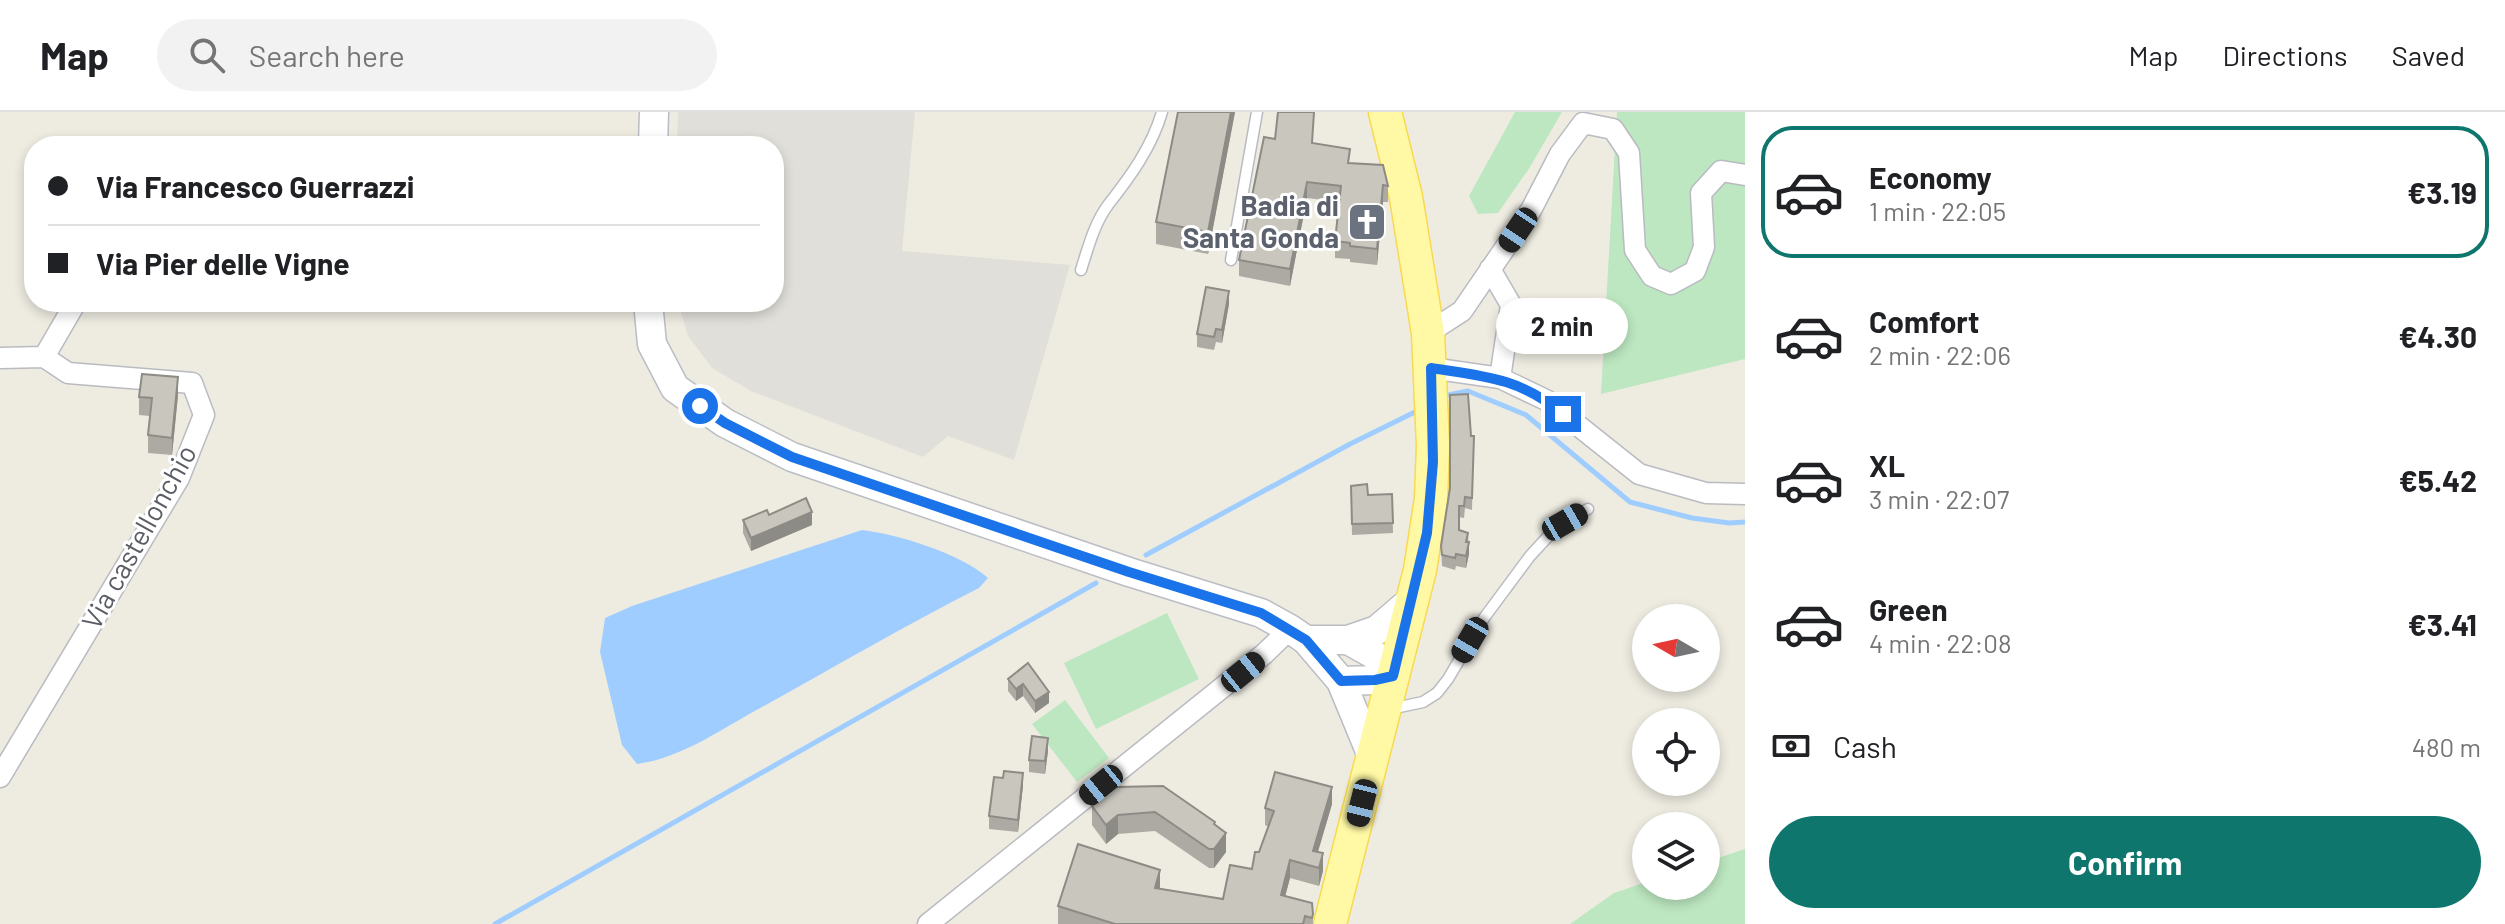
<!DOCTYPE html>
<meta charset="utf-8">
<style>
body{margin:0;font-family:Barlow,sans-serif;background:#f2f2f2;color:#202124;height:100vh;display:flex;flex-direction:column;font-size:30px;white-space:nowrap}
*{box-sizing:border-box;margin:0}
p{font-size:26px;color:#757577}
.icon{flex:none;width:44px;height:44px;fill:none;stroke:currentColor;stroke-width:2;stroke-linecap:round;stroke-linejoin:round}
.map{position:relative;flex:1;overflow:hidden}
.sheet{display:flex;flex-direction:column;background:#fff;width:760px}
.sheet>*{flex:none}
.guide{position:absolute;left:24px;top:24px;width:760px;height:176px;border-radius:32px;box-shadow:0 4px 12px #0003;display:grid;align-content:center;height:176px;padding:0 24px;background:#fff}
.needle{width:52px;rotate:279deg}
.controls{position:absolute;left:1632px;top:492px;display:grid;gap:16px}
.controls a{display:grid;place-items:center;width:88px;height:88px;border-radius:50%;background:#fff;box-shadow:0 4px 12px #0003;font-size:40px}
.end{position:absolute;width:36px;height:36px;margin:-18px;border:10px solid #1a73e8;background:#fff;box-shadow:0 0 0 4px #fff}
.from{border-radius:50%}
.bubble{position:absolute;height:56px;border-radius:28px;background:#fff;box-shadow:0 4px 12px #0003;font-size:26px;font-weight:700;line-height:56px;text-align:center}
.car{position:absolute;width:24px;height:48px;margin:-24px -12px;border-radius:10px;box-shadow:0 0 6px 2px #0007;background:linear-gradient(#222 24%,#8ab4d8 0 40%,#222 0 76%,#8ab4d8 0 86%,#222 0)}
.guide b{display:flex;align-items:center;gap:28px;height:76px;font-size:30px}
.guide b+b{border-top:2px solid #e0e0e0}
.guide i{width:20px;height:20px;background:#202124}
ul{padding:14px 0 0;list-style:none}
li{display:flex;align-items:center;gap:24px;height:132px;margin:0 16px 12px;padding:0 8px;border:4px solid transparent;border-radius:32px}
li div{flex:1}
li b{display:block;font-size:30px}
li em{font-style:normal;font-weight:700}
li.current{border-color:#0f766e}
li>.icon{width:72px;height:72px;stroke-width:1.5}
.pay{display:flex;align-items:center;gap:20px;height:88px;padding:0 24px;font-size:30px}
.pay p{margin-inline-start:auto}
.action{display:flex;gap:16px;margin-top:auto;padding:16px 24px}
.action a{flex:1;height:92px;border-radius:48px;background:#0f766e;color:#fff;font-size:32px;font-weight:700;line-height:92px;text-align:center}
header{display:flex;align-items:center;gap:48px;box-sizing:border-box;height:112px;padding:0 40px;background:#fff;border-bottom:2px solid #e0e0e0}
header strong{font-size:38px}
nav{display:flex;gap:44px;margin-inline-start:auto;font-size:28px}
.search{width:560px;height:72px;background:#f2f2f2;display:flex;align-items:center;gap:20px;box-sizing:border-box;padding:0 28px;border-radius:44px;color:#757577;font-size:30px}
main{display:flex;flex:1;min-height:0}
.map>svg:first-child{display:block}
.industrial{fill:#e1dfd9}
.green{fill:#bce7c0}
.water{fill:#a0cdff}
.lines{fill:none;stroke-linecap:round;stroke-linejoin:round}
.stream{stroke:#a0cdff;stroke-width:5}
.lane-casing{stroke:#b9bbc1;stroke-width:13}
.street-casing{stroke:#b9bbc1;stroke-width:23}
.secondary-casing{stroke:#babdc4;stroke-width:31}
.primary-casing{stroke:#f9d94f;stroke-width:35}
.lane{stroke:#fff;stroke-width:10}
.street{stroke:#fff;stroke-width:20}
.secondary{stroke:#fff;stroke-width:28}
.primary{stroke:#fff9a5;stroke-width:32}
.wall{fill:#adaaa3}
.shaded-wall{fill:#8d8b85}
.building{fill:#c9c6be;stroke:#8d8b85;stroke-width:2}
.route{stroke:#1a73e8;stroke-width:10}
.labels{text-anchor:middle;stroke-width:6;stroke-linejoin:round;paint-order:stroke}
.worship-label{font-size:28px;font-weight:bold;fill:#5b616d;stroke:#fff;text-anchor:end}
.street-label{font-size:28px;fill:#5a5d63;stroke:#fff}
</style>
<header>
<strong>Map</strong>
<div class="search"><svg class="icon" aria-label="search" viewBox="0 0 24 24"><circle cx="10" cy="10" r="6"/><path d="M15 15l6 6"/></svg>Search here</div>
<nav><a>Map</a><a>Directions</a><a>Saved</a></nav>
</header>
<main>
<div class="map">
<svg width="1745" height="812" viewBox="0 0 1745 812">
<rect width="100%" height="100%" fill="#eeece1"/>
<path class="industrial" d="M 678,0 L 915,0 L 902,139 L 1070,153 L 1014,348 L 948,324 L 923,345 L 751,279 L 712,256 L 688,224 L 678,190 L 774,190 L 774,34 L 677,34 Z"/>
<path class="green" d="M 1515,0 L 1562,0 L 1530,55 L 1498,101 L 1478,102 L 1469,84 Z
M 1617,0 L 1745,0 L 1745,247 L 1601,282 Z
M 1167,501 L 1199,567 L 1096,617 L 1064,551 Z
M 1065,588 L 1109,646 L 1077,670 L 1032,612 Z
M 1745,737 L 1745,812 L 1570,812 L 1614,781 L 1646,770 L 1646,774 L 1706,774 L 1706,750 Z"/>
<path class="water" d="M 862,418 C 897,422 962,442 988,466 L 979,476 C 906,513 836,554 764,594 C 724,615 683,646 637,652 L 622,633 L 600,540 L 605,506 L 632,494 Z"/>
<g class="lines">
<path class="stream" d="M 1448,283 L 1468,279 L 1526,303 L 1630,390 L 1692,406 L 1729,411 L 1745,410
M 1146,443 L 1350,332 L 1415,300
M 495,812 L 1096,471"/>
<g class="lane-casing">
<path id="lane" d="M 1231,148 L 1257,0
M 1081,158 C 1088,136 1094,112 1108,93 C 1130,65 1152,35 1162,0
M 1390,597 L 1423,590 L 1437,581 L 1448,567 L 1484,506 L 1530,444 L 1554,418 L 1588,397"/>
</g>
<g class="street-casing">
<path id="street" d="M 1490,157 L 1511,193 L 1500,266
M 1428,221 L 1462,199 L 1531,98 L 1560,42 L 1583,11 L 1613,17 L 1629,41 L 1635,138 L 1652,164 L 1671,172 L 1695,159 L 1704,135 L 1701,81 L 1721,59 L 1745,63
M 0,246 L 44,245 L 76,190
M 1431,256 L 1500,266 L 1546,288 L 1639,362 L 1706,381 L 1745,382
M 0,665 L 179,366 L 204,303 L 192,271 L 68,261 L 44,245
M 928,812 L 1264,542 L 1290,517"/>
</g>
<g class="secondary-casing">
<path id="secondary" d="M 653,34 L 654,0
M 648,190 L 652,232 L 675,276 L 725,311 L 792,345 L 1129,460 L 1261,501 L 1290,517 L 1306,528 L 1341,569 L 1372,644
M 1306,528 L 1348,528 L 1377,518 L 1412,488
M 1348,528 L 1373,542 L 1394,560
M 1341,569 L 1375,568 L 1393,564"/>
</g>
<g class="primary-casing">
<path id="primary" d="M 1330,812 L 1420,458 L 1431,387 L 1433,334 L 1428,221 L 1406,85 L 1385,0"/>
</g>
<use href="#lane" class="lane"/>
<use href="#street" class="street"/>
<use href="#secondary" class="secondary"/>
<use href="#primary" class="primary"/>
</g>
<path class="wall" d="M 1235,0 L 1208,142 L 1156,132 L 1156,110 Z
M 1275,27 L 1313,31 L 1388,74 L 1388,90 L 1383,90 L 1377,153 L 1350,150 L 1350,147 L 1335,146 L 1335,129 L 1339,90 L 1307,86 L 1290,174 L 1239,164 L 1239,148 Z
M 1229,192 L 1222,231 L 1216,230 L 1214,238 L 1197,235 L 1197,222 Z
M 178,283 L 172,343 L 148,341 L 148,323 L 150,304 L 139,303 L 139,285 Z
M 1471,324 L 1474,324 L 1472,398 L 1465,396 L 1464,406 L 1459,405 L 1459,418 L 1468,421 L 1469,442 L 1466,456 L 1456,454 L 1455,458 L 1442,454 L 1441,434 Z
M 1351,374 L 1368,383 L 1392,382 L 1393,421 L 1352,423 Z
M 769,403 L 812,413 L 751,439 L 743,421 L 743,408 Z
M 1028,551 L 1049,591 L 1035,601 L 1023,584 L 1016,589 L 1008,579 L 1008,567 Z
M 1048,639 L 1045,662 L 1029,660 L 1029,648 Z
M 1023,673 L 1018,720 L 989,717 L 989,704 Z
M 1116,675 L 1215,713 L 1226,740 L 1214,756 L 1209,756 L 1155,719 L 1118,722 L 1106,732 L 1092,713 L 1092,694 Z
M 1332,692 L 1318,740 L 1323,759 L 1319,774 L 1290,766 L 1285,784 L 1312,791 L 1313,812 L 1058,812 L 1058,794 L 1160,775 L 1160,777 L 1223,787 L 1252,757 L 1269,715 L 1265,713 L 1265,696 Z"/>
<path class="shaded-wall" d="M 1231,0 L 1235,0 L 1208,142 L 1208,120 Z
M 1307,70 L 1307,86 L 1290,174 L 1290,157 Z
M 1383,73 L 1383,90 L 1377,153 L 1377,137 Z
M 1229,179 L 1229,192 L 1222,231 L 1222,218 Z
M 178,265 L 178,283 L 172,343 L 172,326 Z
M 812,400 L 812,413 L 751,439 L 751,426 Z
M 1469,430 L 1469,442 L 1466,456 L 1466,444 Z
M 1023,572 L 1023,584 L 1016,589 L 1016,577 Z
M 1049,580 L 1049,591 L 1035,601 L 1035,589 Z
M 1048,626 L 1048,639 L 1045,662 L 1045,649 Z
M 1023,661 L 1023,673 L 1018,720 L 1018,708 Z
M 1332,675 L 1332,692 L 1313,756 L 1313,739 Z
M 1118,703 L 1118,722 L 1106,732 L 1106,713 Z
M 1226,721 L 1226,740 L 1214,756 L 1214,737 Z
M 1323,741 L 1323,759 L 1319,774 L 1319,756 Z
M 1290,748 L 1290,766 L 1281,800 L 1281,783 Z
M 1160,758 L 1160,775 L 1155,794 L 1155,776 Z"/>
<path class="building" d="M 1178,0 L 1231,0 L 1208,120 L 1156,110 Z
M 1278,0 L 1314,0 L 1312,31 L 1350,37 L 1348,51 L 1383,53 L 1388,74 L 1383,73 L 1377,137 L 1350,134 L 1350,131 L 1335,129 L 1341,74 L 1307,70 L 1290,157 L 1239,148 L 1264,25 L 1275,27 Z
M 1206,175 L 1229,179 L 1222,218 L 1216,217 L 1214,225 L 1197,222 Z
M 142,262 L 178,265 L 172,326 L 148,323 L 152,286 L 139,285 Z
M 1468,282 L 1471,324 L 1474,324 L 1472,386 L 1465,385 L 1464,394 L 1459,394 L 1459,418 L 1468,421 L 1466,430 L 1469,430 L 1466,444 L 1456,442 L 1455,446 L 1442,443 L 1441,434 L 1450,376 L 1450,283 Z
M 1367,372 L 1368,383 L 1392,382 L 1393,411 L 1352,412 L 1351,374 Z
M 806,386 L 812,400 L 751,426 L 743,408 L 767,398 L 769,403 Z
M 1028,551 L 1049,580 L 1035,589 L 1023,572 L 1016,577 L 1008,567 Z
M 1032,624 L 1048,626 L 1045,649 L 1029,648 Z
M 1004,659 L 1023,661 L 1018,708 L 989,704 L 994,665 L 1003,666 Z
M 1275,660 L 1332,675 L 1313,739 L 1323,741 L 1319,756 L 1290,748 L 1281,783 L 1312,791 L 1313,802 L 1312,806 L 1305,804 L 1303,812 L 1115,812 L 1058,794 L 1078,732 L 1160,758 L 1155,776 L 1223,787 L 1230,753 L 1252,757 L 1255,740 L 1259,740 L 1274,699 L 1265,696 Z
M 1163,674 L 1215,710 L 1214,712 L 1226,721 L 1214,737 L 1209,737 L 1155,700 L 1118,703 L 1106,713 L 1092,694 L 1116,675 Z"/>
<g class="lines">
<path class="route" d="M 700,294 L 725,311 L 792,345 L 1129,460 L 1261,501 L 1306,528 L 1341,569 L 1375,568 L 1393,564 L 1394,560 L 1427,421 L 1433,350 L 1431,256 C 1484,264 1520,266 1563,302"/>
</g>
<defs>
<g id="church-square" transform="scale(2)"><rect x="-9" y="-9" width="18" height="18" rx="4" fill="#6b7280" stroke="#fff"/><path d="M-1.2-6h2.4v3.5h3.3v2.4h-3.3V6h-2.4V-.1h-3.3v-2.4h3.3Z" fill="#fff"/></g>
</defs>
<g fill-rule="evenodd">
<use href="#church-square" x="1367" y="110"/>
</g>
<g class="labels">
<g class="worship-label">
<text x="1339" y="104">Badia di<tspan x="1339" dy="32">Santa Gonda</tspan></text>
</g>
<g class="street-label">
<text transform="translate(139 425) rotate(-61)" y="10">Via castellonchio</text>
</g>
</g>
</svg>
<div class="controls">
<a><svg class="needle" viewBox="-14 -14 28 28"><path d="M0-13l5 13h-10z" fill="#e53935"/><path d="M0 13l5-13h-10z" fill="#757577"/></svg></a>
<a><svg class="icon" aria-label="locate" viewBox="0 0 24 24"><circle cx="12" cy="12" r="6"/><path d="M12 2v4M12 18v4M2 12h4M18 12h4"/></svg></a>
<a><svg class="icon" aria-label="layers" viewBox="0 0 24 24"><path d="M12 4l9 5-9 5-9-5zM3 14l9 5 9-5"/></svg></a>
</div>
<i class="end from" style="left:700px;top:294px"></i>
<i class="end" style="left:1563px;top:302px"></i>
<div class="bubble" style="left:1496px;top:186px;width:132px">2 min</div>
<i class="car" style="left:1518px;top:118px;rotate:214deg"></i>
<i class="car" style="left:1565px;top:410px;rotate:60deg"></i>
<i class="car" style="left:1470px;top:528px;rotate:210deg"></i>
<i class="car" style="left:1243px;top:560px;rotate:51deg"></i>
<i class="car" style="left:1101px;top:673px;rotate:231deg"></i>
<i class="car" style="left:1362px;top:691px;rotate:194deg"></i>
<div class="guide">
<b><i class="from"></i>Via Francesco Guerrazzi</b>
<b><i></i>Via Pier delle Vigne</b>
</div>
</div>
<section class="sheet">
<ul>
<li class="current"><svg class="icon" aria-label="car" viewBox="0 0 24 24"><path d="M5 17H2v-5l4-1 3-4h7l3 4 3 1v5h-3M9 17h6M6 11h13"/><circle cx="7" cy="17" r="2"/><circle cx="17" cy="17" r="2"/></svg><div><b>Economy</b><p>1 min · 22:05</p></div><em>€3.19</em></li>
<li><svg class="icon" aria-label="car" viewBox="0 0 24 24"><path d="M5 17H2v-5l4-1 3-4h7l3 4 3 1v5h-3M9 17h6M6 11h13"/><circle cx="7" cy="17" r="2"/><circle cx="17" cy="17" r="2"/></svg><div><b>Comfort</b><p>2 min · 22:06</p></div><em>€4.30</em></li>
<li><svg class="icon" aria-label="car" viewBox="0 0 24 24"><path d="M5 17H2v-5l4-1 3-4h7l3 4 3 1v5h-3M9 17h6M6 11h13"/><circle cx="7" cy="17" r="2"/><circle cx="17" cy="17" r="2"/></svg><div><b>XL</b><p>3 min · 22:07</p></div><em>€5.42</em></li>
<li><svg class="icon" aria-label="car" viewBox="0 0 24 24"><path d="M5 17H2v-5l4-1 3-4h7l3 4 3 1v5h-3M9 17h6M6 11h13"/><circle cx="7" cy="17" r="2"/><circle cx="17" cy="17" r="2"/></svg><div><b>Green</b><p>4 min · 22:08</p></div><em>€3.41</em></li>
</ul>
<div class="pay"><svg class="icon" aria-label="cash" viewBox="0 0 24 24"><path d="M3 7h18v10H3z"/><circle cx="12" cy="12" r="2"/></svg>Cash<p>480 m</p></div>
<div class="action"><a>Confirm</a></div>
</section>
</main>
